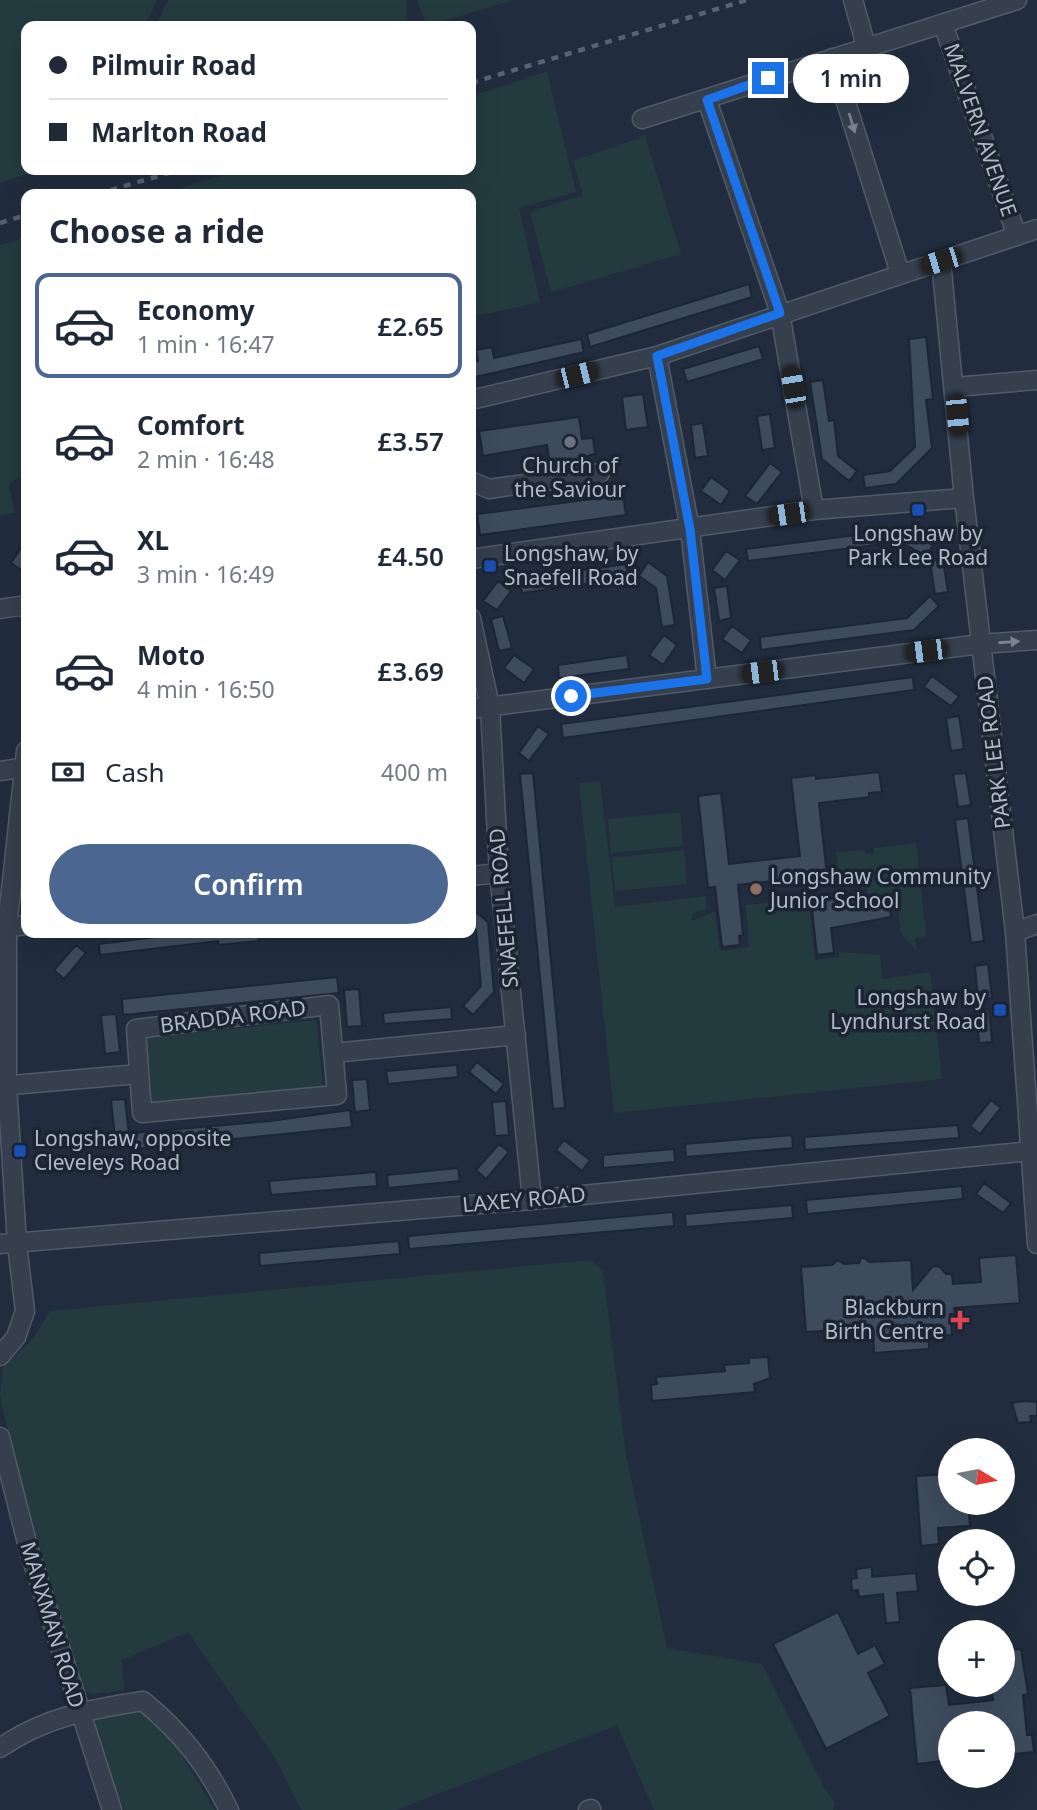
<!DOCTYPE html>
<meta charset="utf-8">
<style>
body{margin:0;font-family:"Noto Sans",sans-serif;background:#f2f2f3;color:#1f2937;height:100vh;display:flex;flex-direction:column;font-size:26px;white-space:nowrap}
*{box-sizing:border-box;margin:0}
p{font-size:23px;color:#747a83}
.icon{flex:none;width:38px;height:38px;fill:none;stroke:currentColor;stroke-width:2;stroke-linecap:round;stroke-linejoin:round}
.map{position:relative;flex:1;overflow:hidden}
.side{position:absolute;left:21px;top:189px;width:455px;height:749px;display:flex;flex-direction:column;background:#fff;border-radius:14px;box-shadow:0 7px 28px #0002}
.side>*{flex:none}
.guide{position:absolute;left:21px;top:21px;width:455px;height:154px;border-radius:14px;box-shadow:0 7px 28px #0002;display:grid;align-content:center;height:154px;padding:0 28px;background:#fff}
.needle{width:46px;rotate:100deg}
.buttons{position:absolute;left:938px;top:1438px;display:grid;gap:14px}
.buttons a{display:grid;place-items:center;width:77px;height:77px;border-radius:50%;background:#fff;box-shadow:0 7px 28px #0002;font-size:35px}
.end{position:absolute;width:32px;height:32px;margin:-16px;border:9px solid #1a73e8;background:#fff;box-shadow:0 0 0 4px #fff}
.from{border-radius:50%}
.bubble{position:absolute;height:49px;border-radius:24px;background:#fff;box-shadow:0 7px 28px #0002;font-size:23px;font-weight:600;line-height:49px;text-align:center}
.car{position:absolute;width:21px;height:42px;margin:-21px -10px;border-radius:9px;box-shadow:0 0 5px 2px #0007;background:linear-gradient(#222 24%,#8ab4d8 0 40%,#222 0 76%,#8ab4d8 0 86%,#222 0)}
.guide b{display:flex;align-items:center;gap:24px;height:66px;font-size:26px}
.guide b+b{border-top:2px solid #e0e1e3}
.guide i{width:18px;height:18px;background:#1f2937}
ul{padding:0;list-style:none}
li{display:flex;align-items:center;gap:21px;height:105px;margin:0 14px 10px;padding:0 14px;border:4px solid transparent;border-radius:14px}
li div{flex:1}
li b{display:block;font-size:26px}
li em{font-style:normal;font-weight:600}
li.selected{border-color:#4b6691}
li>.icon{width:63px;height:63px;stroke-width:1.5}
h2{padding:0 28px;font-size:32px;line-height:84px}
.pay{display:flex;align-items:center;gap:18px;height:77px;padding:0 28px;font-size:26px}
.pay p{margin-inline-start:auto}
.button{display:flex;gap:14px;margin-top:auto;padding:14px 28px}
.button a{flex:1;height:80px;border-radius:42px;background:#4b6691;color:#fff;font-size:28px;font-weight:600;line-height:80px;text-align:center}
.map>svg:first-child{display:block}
.green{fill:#233b3f}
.building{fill:#3d4b5d;stroke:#1d2635;stroke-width:2}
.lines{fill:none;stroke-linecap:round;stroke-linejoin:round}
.minor-casing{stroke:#515a69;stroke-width:21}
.minor{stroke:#353f4e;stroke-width:18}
.rail{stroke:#576375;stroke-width:4.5;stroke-dasharray:7 7;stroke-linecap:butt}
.oneway{fill:#798392}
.route{stroke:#1a73e8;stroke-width:9}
.worship-dot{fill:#6b7280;stroke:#1b2433;stroke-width:2.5}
.transit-dot{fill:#1a4fb4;stroke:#1b2433;stroke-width:2.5}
.education-dot{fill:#8d6e63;stroke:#1b2433;stroke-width:2.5}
.health-dot{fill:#e0444e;stroke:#1b2433;stroke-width:2.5}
.labels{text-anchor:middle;stroke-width:7;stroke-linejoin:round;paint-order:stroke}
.street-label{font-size:21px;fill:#b1bac9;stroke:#1b2433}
.poi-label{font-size:21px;fill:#b1bac9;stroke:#1b2433;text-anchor:start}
</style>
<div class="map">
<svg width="1037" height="1810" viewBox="0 0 1037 1810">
<rect width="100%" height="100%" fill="#212d3e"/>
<path class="green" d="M 0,0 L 157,0 L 145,26 L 26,26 L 26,170 L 40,170 L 0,183 Z
M 168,0 L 406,0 L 407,26 L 156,26 Z
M 417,0 L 513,0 L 427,26 Z
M 547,72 L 576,192 L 519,208 L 540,302 L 471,317 L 471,194 L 161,194 L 239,170 L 471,170 L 471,96 Z
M 645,136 L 681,254 L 551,292 L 530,212 L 583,195 L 573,161 Z
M 26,237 L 26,473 L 9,484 L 15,513 L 0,515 L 0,245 Z
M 600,781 L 615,907 L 706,896 L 706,909 L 692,914 L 692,921 L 715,911 L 720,951 L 749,947 L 746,905 L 808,898 L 815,960 L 839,957 L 839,952 L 880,955 L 882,979 L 930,972 L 942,1079 L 614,1113 L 579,783 Z
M 680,812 L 683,846 L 611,853 L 608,819 Z
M 916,843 L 926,936 L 915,938 L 917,950 L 901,934 L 897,900 L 891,895 L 868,898 L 867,889 L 858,886 L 857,881 L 849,881 L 850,886 L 840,887 L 836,853 L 864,850 L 866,854 L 874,853 L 874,848 Z
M 684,850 L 687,884 L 615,891 L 612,858 Z
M 316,1020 L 323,1086 L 152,1104 L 147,1038 Z
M 591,1260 L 603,1271 L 626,1455 L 667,1648 L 762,1664 L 825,1789 L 835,1803 L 833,1810 L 654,1810 L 617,1725 L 396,1810 L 301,1810 L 276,1759 L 188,1632 L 122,1660 L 124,1690 L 93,1694 L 79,1688 L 19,1485 L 0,1395 L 3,1367 L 33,1339 L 50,1311 Z
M 137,1707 L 170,1736 L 215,1810 L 124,1810 L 91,1729 L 102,1713 Z"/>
<path class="building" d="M 749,284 L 752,297 L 590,347 L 587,334 Z
M 926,337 L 933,399 L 926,400 L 932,448 L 896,484 L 865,488 L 863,475 L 890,471 L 915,447 L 909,339 Z
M 581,339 L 584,352 L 471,378 L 471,362 L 478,361 L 476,350 L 492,347 L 494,358 Z
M 759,346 L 763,359 L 687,382 L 683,369 Z
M 823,380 L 829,421 L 834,420 L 838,456 L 857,471 L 849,481 L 822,459 L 810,382 Z
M 643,394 L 648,427 L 626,430 L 622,397 Z
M 770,414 L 775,448 L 762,450 L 757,416 Z
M 579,417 L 582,439 L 593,438 L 595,454 L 587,456 L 588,463 L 561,467 L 560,463 L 550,464 L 547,445 L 483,456 L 479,431 Z
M 703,423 L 708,456 L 695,458 L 691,425 Z
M 770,463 L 782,472 L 757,504 L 745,496 Z
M 711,477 L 730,491 L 721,505 L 701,491 Z
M 623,495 L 626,515 L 480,535 L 477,514 Z
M 903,529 L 933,545 L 926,556 L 900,542 L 748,561 L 746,549 Z
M 26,540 L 26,573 L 11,563 Z
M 726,551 L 740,560 L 725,580 L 712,570 Z
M 943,559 L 948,592 L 935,594 L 930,561 Z
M 648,562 L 667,576 L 675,625 L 662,627 L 656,588 L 639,576 Z
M 627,564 L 628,578 L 522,593 L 520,579 Z
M 498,581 L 511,591 L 497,610 L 483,601 Z
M 727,586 L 731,618 L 719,621 L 714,588 Z
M 930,596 L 939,606 L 914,630 L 761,650 L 760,637 L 907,618 Z
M 503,616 L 512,648 L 499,651 L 491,619 Z
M 732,626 L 751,640 L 742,653 L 722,639 Z
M 664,635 L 677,645 L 663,665 L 649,655 Z
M 514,655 L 534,669 L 524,683 L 504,668 Z
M 627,655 L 629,669 L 559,678 L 558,665 Z
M 932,676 L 959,696 L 951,706 L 924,687 Z
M 913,677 L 914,690 L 563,738 L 561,724 Z
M 959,716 L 964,749 L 951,751 L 946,718 Z
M 538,726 L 549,734 L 529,761 L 519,753 Z
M 879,772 L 882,792 L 869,793 L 869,797 L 819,803 L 827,875 L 738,885 L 743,935 L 739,936 L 740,945 L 722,947 L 715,887 L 708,888 L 698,796 L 721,793 L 729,864 L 800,856 L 791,778 L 816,775 L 816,779 Z
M 533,773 L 565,1108 L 553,1109 L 520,774 Z
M 966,773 L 971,805 L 958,807 L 953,774 Z
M 968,818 L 984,941 L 971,943 L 955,820 Z
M 866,897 L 866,900 L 888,897 L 891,917 L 831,928 L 834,953 L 817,955 L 811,900 Z
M 471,908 L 488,922 L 494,992 L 473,1015 L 463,1006 L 481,986 L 476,930 L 471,926 Z
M 190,933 L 258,933 L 259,941 L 219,945 L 218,941 L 100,955 L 99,944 Z
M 76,945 L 86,953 L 64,979 L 54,970 Z
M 988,964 L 992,998 L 978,999 L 975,966 Z
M 337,977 L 339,993 L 123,1015 L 122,999 Z
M 359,989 L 362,1026 L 347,1027 L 344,990 Z
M 451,1007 L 452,1019 L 384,1024 L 383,1013 Z
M 989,1009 L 992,1042 L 979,1043 L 976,1010 Z
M 116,1014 L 120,1052 L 105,1054 L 101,1015 Z
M 477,1062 L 504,1084 L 496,1094 L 469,1072 Z
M 457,1065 L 458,1077 L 388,1084 L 386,1071 Z
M 367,1079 L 370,1110 L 355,1112 L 352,1080 Z
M 125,1099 L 129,1135 L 115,1137 L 111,1100 Z
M 991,1100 L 1001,1108 L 980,1134 L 970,1126 Z
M 506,1101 L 509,1135 L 495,1136 L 492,1102 Z
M 350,1110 L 352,1127 L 135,1149 L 133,1133 L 270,1121 Z
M 958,1125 L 959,1138 L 805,1150 L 804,1137 Z
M 792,1135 L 793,1148 L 686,1157 L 685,1144 Z
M 564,1140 L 590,1160 L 582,1171 L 556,1150 Z
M 499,1144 L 509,1152 L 486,1179 L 476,1170 Z
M 674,1149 L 675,1162 L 603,1168 L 603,1155 Z
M 458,1168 L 460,1181 L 388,1188 L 387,1175 Z
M 376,1172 L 377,1186 L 271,1195 L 269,1181 Z
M 984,1183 L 1011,1203 L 1003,1213 L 976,1194 Z
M 962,1186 L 963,1199 L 807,1214 L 806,1200 Z
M 792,1205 L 793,1218 L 686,1227 L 685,1214 Z
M 673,1212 L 674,1226 L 409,1249 L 408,1236 Z
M 399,1241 L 400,1254 L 260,1266 L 259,1253 Z
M 1016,1255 L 1020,1303 L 954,1308 L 955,1314 L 950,1314 L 952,1335 L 929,1336 L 929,1349 L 874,1353 L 873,1328 L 806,1332 L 801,1267 L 832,1265 L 838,1260 L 844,1264 L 859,1263 L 862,1257 L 870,1262 L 911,1260 L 913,1290 L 933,1266 L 940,1267 L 946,1274 L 952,1274 L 953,1284 L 981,1282 L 979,1258 Z
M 768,1357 L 770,1378 L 754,1384 L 755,1392 L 652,1401 L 651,1385 L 657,1384 L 656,1377 L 725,1371 L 724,1365 L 749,1363 L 749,1358 Z
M 1024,1401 L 1037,1402 L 1037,1416 L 1030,1416 L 1031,1422 L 1018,1423 L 1012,1403 Z
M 950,1474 L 950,1503 L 968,1503 L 970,1526 L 938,1528 L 939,1544 L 921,1546 L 916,1476 Z
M 872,1567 L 872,1577 L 916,1573 L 918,1591 L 897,1593 L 900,1622 L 886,1623 L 883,1594 L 859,1597 L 858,1590 L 852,1591 L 851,1579 L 857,1578 L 856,1569 Z
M 838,1612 L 858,1654 L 875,1645 L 885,1664 L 868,1673 L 890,1716 L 826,1749 L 773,1644 Z
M 1021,1649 L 1028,1694 L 1023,1695 L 1027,1735 L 1032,1735 L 1034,1752 L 1003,1755 L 1003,1724 L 950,1724 L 950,1760 L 917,1764 L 910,1688 L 946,1685 L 949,1705 L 993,1700 L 991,1685 L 1003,1685 L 1003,1650 Z"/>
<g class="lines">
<g class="minor-casing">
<path id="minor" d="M 853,0 L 866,46
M 943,24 L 1017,236
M 832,58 L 900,273
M 707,100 L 780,313 L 814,510
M 642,119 L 1017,0
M 941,261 L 964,498 L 1015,932 L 1037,1244
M 657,356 L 690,529 L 707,679
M 955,387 L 1037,380
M 471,400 L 657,356 L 1037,229
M 471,481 L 489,489 L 600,473
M 471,559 L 814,510 L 964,498
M 0,609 L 19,606 L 26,608
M 471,618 L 490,707 L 499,873 L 532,1200
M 471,709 L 981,644 L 1037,640
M 0,771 L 26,767
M 471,876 L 499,873
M 0,928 L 26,925
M 1015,932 L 1037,924
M 329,1005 L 337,1095 L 142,1113 L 136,1029 Z
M 333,1053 L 516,1035
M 0,1086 L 139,1074
M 0,1244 L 532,1200 L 1030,1151
M 0,1356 L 16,1337 L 25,1311 L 17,1244 L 7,1085 L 7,927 L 26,751
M 0,1437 L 28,1547 L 112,1810
M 0,1748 C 44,1717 91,1709 143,1701 C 181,1732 207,1765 229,1810
M 588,1810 L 591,1809"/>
</g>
<use href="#minor" class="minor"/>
<path class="rail" d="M 471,83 L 747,0
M 97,194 L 179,170
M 0,223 L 26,215"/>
</g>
<defs><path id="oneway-solid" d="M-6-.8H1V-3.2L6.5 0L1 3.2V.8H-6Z" transform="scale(1.75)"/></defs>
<g class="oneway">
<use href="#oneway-solid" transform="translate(852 123) rotate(73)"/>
<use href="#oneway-solid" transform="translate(1009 642) rotate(-4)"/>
</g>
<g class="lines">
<path class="route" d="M 571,696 L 707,679 L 690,529 L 657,356 L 780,313 L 707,100 L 768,78"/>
</g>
<circle class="worship-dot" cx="570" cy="442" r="7"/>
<g class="transit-dot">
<rect x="911" y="503" width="14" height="14" rx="3.5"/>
<rect x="483" y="559" width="14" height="14" rx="3.5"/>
<rect x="993" y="1003" width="14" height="14" rx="3.5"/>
<rect x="13" y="1144" width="14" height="14" rx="3.5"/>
</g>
<circle class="education-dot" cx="756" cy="889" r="7"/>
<path class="health-dot" d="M956.5 1309.5h7v7h7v7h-7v7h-7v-7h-7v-7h7z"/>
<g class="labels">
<g class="street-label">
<text transform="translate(980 130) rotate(71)" y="7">MALVERN AVENUE</text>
<text transform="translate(994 752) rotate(-97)" y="7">PARK LEE ROAD</text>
<text transform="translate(504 908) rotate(-95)" y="7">SNAEFELL ROAD</text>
<text transform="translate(233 1017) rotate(-7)" y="7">BRADDA ROAD</text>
<text transform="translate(524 1200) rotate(-5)" y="7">LAXEY ROAD</text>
<text transform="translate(52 1625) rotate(73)" y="7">MANXMAN ROAD</text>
</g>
<g class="poi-label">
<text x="570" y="473" text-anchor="middle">Church of<tspan x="570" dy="24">the Saviour</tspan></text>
<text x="918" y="541" text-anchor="middle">Longshaw by<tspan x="918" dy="24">Park Lee Road</tspan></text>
<text x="504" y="561">Longshaw, by<tspan x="504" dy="24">Snaefell Road</tspan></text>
<text x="770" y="884">Longshaw Community<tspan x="770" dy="24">Junior School</tspan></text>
<text x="986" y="1005" text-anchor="end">Longshaw by<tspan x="986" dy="24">Lyndhurst Road</tspan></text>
<text x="34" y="1146">Longshaw, opposite<tspan x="34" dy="24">Cleveleys Road</tspan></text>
<text x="944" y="1315" text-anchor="end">Blackburn<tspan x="944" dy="24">Birth Centre</tspan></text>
</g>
</g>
</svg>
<div class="buttons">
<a><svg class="needle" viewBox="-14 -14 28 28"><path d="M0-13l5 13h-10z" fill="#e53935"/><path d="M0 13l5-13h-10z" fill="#747a83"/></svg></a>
<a><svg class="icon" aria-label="locate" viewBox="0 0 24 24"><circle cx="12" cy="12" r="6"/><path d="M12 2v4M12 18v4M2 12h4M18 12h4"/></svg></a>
<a>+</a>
<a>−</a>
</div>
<i class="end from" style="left:571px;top:696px"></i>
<i class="end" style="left:768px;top:78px"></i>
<div class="bubble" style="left:793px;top:54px;width:116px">1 min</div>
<i class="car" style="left:941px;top:261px;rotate:253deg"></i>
<i class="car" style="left:577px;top:375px;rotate:76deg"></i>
<i class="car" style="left:793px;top:387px;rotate:350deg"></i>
<i class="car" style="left:957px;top:415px;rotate:175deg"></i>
<i class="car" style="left:789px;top:514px;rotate:262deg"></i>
<i class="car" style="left:926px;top:651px;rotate:263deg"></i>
<i class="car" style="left:762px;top:672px;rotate:263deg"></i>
<div class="guide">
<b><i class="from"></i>Pilmuir Road</b>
<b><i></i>Marlton Road</b>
</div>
<section class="side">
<h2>Choose a ride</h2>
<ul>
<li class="selected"><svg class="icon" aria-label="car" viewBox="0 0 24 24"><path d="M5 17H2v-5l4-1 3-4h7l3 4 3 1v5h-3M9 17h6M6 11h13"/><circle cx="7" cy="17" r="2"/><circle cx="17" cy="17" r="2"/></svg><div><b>Economy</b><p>1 min · 16:47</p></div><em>£2.65</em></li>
<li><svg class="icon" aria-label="car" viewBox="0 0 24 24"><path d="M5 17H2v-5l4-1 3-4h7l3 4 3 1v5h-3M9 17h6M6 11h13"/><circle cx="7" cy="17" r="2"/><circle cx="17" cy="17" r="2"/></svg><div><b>Comfort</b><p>2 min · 16:48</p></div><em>£3.57</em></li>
<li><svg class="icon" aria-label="car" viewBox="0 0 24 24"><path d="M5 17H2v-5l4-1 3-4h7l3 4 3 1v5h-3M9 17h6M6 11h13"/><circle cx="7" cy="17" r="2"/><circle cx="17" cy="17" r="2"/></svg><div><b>XL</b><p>3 min · 16:49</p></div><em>£4.50</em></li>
<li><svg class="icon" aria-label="car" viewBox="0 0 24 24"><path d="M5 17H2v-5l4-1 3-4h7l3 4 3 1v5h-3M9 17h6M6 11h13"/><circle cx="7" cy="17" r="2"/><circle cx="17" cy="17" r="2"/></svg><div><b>Moto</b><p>4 min · 16:50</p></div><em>£3.69</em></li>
</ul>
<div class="pay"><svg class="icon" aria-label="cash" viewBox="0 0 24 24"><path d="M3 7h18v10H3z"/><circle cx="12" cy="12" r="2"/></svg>Cash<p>400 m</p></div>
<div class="button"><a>Confirm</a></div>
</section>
</div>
